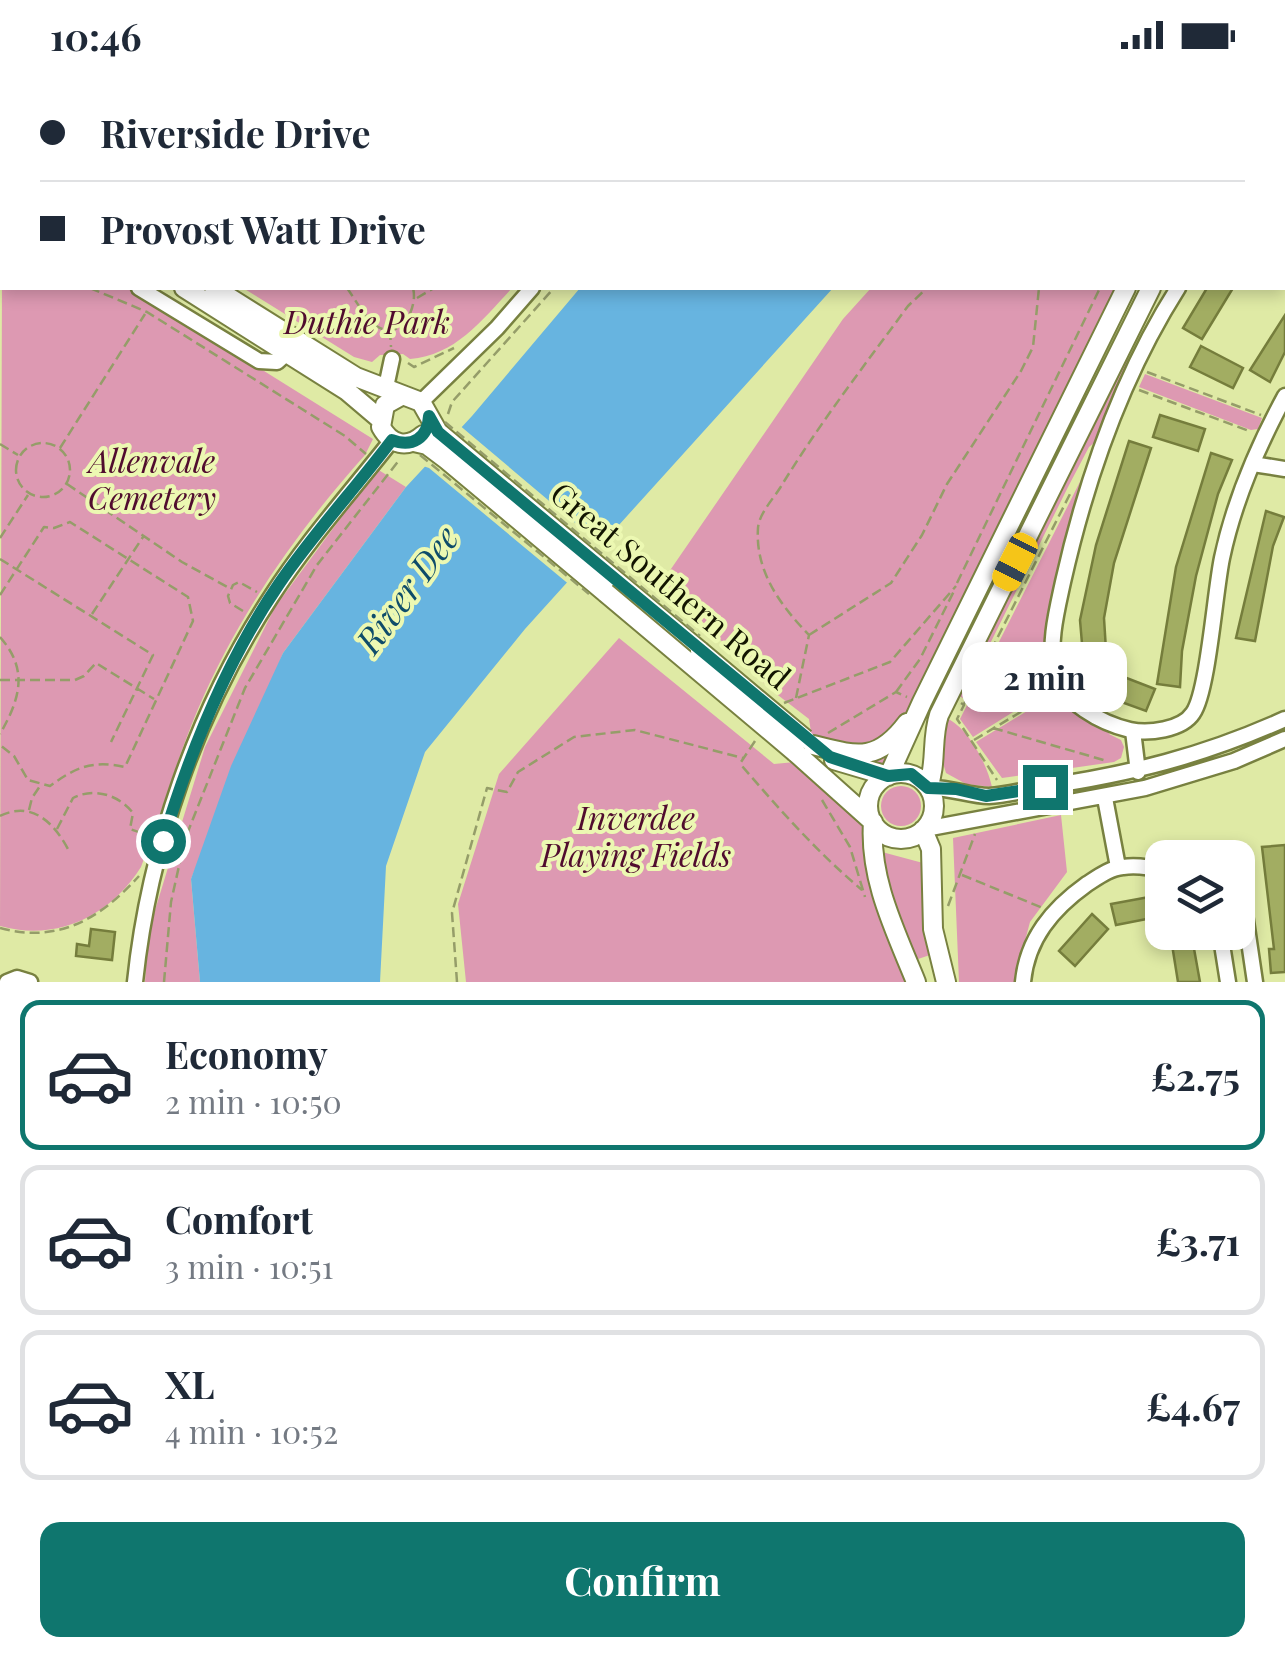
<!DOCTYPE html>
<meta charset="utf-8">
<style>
body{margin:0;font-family:"Playfair Display",serif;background:#f6f6f7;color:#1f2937;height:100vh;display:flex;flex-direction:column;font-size:38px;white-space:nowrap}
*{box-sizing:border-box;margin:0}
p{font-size:32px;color:#747a83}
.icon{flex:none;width:55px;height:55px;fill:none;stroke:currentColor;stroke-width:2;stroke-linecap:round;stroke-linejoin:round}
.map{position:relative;height:912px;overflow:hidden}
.side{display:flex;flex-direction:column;background:#fff;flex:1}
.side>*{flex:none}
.banner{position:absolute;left:0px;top:0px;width:1285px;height:220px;box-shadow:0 5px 15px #0003;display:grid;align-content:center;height:220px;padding:0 40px;background:#fff}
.buttons{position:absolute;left:1145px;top:770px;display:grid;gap:20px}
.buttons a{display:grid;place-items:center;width:110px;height:110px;border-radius:20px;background:#fff;box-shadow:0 5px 15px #0003;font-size:50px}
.end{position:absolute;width:45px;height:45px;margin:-22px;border:12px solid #0f766e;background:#fff;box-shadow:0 0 0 5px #fff}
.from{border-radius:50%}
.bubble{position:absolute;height:70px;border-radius:20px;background:#fff;box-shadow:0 5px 15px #0003;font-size:32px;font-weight:700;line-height:70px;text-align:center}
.car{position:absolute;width:30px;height:60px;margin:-30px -15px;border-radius:12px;box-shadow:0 0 8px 2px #0007;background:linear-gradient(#f5c518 24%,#345 0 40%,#f5c518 0 76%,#345 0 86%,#f5c518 0)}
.banner b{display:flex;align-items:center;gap:35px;height:95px;font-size:38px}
.banner b+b{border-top:2px solid #e0e1e3}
.banner i{width:25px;height:25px;background:#1f2937}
ul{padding:18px 0 0;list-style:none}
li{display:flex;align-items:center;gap:30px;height:150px;margin:0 20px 15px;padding:0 20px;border:5px solid #e0e1e3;border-radius:20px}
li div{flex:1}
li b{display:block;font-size:38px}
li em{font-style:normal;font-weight:700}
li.selected{border-color:#0f766e}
li>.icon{width:90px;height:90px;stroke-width:1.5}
.primary-button{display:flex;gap:20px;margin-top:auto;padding:20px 40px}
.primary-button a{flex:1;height:115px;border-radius:20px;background:#0f766e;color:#fff;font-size:40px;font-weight:700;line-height:115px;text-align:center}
.status{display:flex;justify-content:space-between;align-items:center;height:70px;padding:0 50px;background:#fff;direction:ltr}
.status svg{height:28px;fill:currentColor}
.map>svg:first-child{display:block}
.green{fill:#dd99b2}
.water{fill:#67b4e0}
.pier{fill:#dfeaa5}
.building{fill:#a2ad62;stroke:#757d3c;stroke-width:2.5}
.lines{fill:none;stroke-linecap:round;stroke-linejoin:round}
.minor-casing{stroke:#788140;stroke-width:19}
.major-casing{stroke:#788140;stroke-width:22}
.path{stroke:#959d69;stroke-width:2.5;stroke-dasharray:10 5;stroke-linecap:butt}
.minor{stroke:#fff;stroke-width:14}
.major{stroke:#fff;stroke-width:18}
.major-bridge-casing{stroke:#788140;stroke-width:22;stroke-linecap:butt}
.path-bridge{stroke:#959d69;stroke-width:2.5;stroke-dasharray:10 5;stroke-linecap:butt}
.major-bridge{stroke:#fff;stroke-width:18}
.route{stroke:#0f766e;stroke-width:12}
.labels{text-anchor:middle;stroke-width:8;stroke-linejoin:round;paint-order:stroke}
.park-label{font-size:32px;font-style:italic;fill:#500c2e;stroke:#ecf8b2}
.street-label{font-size:32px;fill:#121400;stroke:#ecf8b2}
.water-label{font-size:35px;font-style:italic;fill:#0e4c6a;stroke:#ecf8b2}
</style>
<div class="status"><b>10:46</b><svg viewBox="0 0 49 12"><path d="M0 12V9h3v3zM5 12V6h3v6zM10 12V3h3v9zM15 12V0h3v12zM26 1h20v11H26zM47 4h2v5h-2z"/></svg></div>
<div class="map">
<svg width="1285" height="912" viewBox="0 0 1285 912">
<rect width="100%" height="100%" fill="#dfeaa5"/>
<path class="green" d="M 0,0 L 634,0 L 2,2 L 0,133 Z
M 2,203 L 2,218 L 131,218 L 373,369 L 365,385 C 297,461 238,545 198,639 C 176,691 161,745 141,797 C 110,846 57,872 0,856 Z
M 243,218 L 512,218 C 482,250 456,285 410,289 L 403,284 L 380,285 L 372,292 L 354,287 Z
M 871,218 L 1126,218 L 888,706 L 813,675 L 809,649 L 770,619 L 662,512 L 843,249 Z
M 1126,288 L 1133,291 L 1100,368 L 1089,377 L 1068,417 L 963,628 L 959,626 Z
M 1145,304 L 1262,348 L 1258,359 L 1251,360 L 1139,317 Z
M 1093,386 L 1046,570 L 1046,595 L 1053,617 L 973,667 L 960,649 Z
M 377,399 L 406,417 L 283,583 L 191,809 L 200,912 L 145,912 L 148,863 L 205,677 L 275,537 Z
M 619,568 L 774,694 L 806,691 L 872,751 L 873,794 L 916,912 L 466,912 L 458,834 L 499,704 Z
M 1055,624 L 1086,649 L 1111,660 L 1109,664 L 1121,670 L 1124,677 L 1121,688 L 1114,692 L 1002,708 L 976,672 Z
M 946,648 C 968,657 987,694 992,717 L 966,714 L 946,703 L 940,683 Z
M881 736a20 20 0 1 1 40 0a20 20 0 1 1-40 0Z
M 1061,745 L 1067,802 L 1030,852 L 1014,912 L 959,912 L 953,768 Z
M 882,782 L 923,793 L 922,855 L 930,885 L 915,890 L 886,811 Z"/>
<path class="water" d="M 580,218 L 833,218 L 525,559 L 425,682 L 386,796 L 380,912 L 200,912 L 191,809 L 231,696 L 283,583 L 406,417 L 472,346 Z"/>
<path class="pier" d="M 458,354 L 605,478 L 571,516 L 429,398 L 420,395 Z"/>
<path class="building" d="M 1207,218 L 1233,218 L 1202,269 L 1183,258 Z
M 1285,245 L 1285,282 L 1270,312 L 1250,300 Z
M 1201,276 L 1243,298 L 1233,318 L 1190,297 Z
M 1160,345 L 1205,359 L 1198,381 L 1153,367 Z
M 1129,371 L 1151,378 L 1114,493 L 1104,548 L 1107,596 L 1084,597 L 1080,550 L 1096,475 Z
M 1211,383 L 1232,390 L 1218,424 L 1196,506 L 1182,581 L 1180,617 L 1157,614 L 1176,497 Z
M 1266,441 L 1284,447 L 1273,476 L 1255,571 L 1236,568 Z
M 1111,602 L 1155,619 L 1146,641 L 1102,625 Z
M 1285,775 L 1285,902 L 1271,903 L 1269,879 L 1274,879 L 1262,777 Z
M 1160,825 L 1162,846 L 1116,855 L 1111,834 Z
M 1092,844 L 1108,859 L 1075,896 L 1059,881 Z
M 91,859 L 115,862 L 112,890 L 76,886 L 77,874 L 89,876 Z
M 1170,862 L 1191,862 L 1200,912 L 1178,912 Z"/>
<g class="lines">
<g class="minor-casing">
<path id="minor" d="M 649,2 L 650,0
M 1282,64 L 1285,60
M 0,195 L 2,195
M 139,218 L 259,291 L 277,292 L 287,283
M 1178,218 C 1122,306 1086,410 1063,512 C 1057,540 1048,574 1055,602 C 1063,633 1101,653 1130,660 C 1148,664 1182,660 1193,643 C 1208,622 1215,521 1222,488 C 1234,431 1258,376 1285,326
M 386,317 L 392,289
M 421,332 L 497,258 L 532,218
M 1253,394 L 1285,399
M 1133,661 L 1138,702
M 929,718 C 950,717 969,726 989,726 C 1007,725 1025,720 1042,717 C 1130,704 1203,686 1285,649
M 1105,728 L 1118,797
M 925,759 L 1145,718 L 1234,691 L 1285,669
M 1238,797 L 1255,912
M 1220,862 L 1228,912
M 7,912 L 17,908 L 30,912
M 135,912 C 149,778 197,640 271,527 C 307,471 351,422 392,370
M 1023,912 C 1027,869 1052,839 1087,814 C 1098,807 1110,798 1123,797 C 1137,795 1149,797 1162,801"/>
</g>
<g class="major-casing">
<path id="major" d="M 1242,2 L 1244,0
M 1269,2 L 1271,0
M 0,149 L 2,149
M 0,165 L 2,165
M 184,218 L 347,321 L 380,349
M 214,218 L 356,307 L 421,332 L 438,362 L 700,581
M 403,325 L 385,335 L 381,357 C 391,375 407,379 423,365
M 414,372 L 427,375 L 447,390 L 606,523
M 813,675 C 857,686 877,693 907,653
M 795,682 L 871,750
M 834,690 L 888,706
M868 736a33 33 0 1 1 66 0a33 33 0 1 1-66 0Z
M 889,705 L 922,632 L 1126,218
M 928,717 C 937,694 931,669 939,645 L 1151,218
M 873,752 C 869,809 895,860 916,912
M 923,760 L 931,779 L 933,859 L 946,912"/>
</g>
<path class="path" d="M 39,0 L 43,2
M 105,0 L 122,0
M 329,0 L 331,2
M 423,0 L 428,2
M 549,0 L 550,2
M 171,2 L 172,0
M 200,2 L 204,0
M 401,2 L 404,0
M 433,2 L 435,0
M 512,2 L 513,0
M 613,2 L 614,0
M 1014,2 L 1014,0
M 1089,2 L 1089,0
M 1189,2 L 1190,0
M 0,30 L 2,35
M 0,120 L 2,120
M 1282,134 L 1285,135
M 0,217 L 2,216
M 90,218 L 147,242 L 345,366 L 366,384
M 347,218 C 355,229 366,250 378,257 C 403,271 418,236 413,218
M 417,228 L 434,218
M 390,260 L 391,277
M 408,293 L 414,297 L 454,278
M 1147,302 L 1261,345
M 1139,320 L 1249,361
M 448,344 L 452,332 L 554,218
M16 400a27 27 0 1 1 54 0a27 27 0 1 1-54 0Z
M 0,374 L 18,385
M 60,378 L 145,244
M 67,414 L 182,492 L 231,519
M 0,468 L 28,425
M 0,489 L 153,585 L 111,672
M 957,513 L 1100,218
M 0,525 L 44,457 L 54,458 L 70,452 L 188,527 L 193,551 L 125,697 C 92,690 76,697 50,716 L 28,710 L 14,686 L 0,675
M 243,541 L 230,533 L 228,526 L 233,515 L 239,512 L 257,522
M 92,544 L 143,467
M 809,565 L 891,513 L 922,465 L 947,414 L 1021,301 L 1033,277 L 1039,218
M 0,567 C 29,600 20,629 0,664
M 0,610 L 75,610 L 84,606 L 96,593 L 154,629
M 896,622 L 920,589 L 954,521
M 796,628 L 809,565 C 780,535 755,501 758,458 C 759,444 773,429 780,418 C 819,354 864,296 908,236 L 927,218
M 784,633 L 890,592 L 956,516
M 961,633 L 964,635 L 957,649 L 997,710
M 964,634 L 1071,422
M 993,658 L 1107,691
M 828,663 L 896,622 L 907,627
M 974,670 L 1049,625
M 755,671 L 741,692 L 742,696 C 780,740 817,782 862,820
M 822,730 L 850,777 L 865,827
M 29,740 L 32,728 L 40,716
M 0,746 C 33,730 55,754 69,781
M 57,759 L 73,728 C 94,717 119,725 133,743 L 130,759 L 147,765
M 962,805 L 1043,838
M 948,836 L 975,764
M 0,858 C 59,874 101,848 139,806
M 164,912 L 171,832 L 185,769 L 245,618 L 317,495 L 400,389
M 457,912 L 452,843 L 487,718 L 507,722 L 518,702 L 574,667 L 635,660 L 743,688"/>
<use href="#minor" class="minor"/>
<use href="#major" class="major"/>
<g class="major-bridge-casing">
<path id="major-bridge" d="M 606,523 L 795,682
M 700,581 L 805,669"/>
</g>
<path class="path-bridge" d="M 445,352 L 700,566
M 420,385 L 589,524"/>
<use href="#major-bridge" class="major-bridge"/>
</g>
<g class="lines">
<path class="route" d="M 163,771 C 190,682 226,591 279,514 C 313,464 355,419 392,370 C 412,378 428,368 429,346 L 438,362 L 830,687 L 888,706 L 911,704 L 928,718 L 956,719 L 986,726 L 1045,717"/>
</g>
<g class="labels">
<g class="park-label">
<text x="367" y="264">Duthie Park</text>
<text x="152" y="403">Allenvale<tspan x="152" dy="37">Cemetery</tspan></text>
<text x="636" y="760">Inverdee<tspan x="636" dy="37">Playing Fields</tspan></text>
</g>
<g class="street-label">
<text transform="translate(670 516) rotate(40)" y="11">Great Southern Road</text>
</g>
<g class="water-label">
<text transform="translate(408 520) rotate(-54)" y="12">River Dee</text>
</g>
</g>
</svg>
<div class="buttons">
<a><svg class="icon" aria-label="layers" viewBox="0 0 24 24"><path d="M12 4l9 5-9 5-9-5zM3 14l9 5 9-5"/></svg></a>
</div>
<i class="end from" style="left:163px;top:771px"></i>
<i class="end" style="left:1045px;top:717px"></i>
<div class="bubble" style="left:962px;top:572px;width:165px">2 min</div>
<i class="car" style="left:1015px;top:492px;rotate:207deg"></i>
<div class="banner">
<b><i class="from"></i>Riverside Drive</b>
<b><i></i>Provost Watt Drive</b>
</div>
</div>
<section class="side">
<ul>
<li class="selected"><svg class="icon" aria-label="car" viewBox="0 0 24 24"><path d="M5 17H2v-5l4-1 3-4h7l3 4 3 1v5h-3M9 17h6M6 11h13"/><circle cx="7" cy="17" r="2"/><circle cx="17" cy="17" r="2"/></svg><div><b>Economy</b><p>2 min · 10:50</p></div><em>£2.75</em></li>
<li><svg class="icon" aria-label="car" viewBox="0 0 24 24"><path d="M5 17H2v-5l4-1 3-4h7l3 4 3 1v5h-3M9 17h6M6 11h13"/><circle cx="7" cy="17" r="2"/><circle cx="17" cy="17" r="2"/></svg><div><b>Comfort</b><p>3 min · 10:51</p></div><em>£3.71</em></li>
<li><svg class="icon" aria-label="car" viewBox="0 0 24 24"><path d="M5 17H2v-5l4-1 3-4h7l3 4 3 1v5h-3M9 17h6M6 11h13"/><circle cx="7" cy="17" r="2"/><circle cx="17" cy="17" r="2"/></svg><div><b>XL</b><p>4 min · 10:52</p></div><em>£4.67</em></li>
</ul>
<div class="primary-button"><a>Confirm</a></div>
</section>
